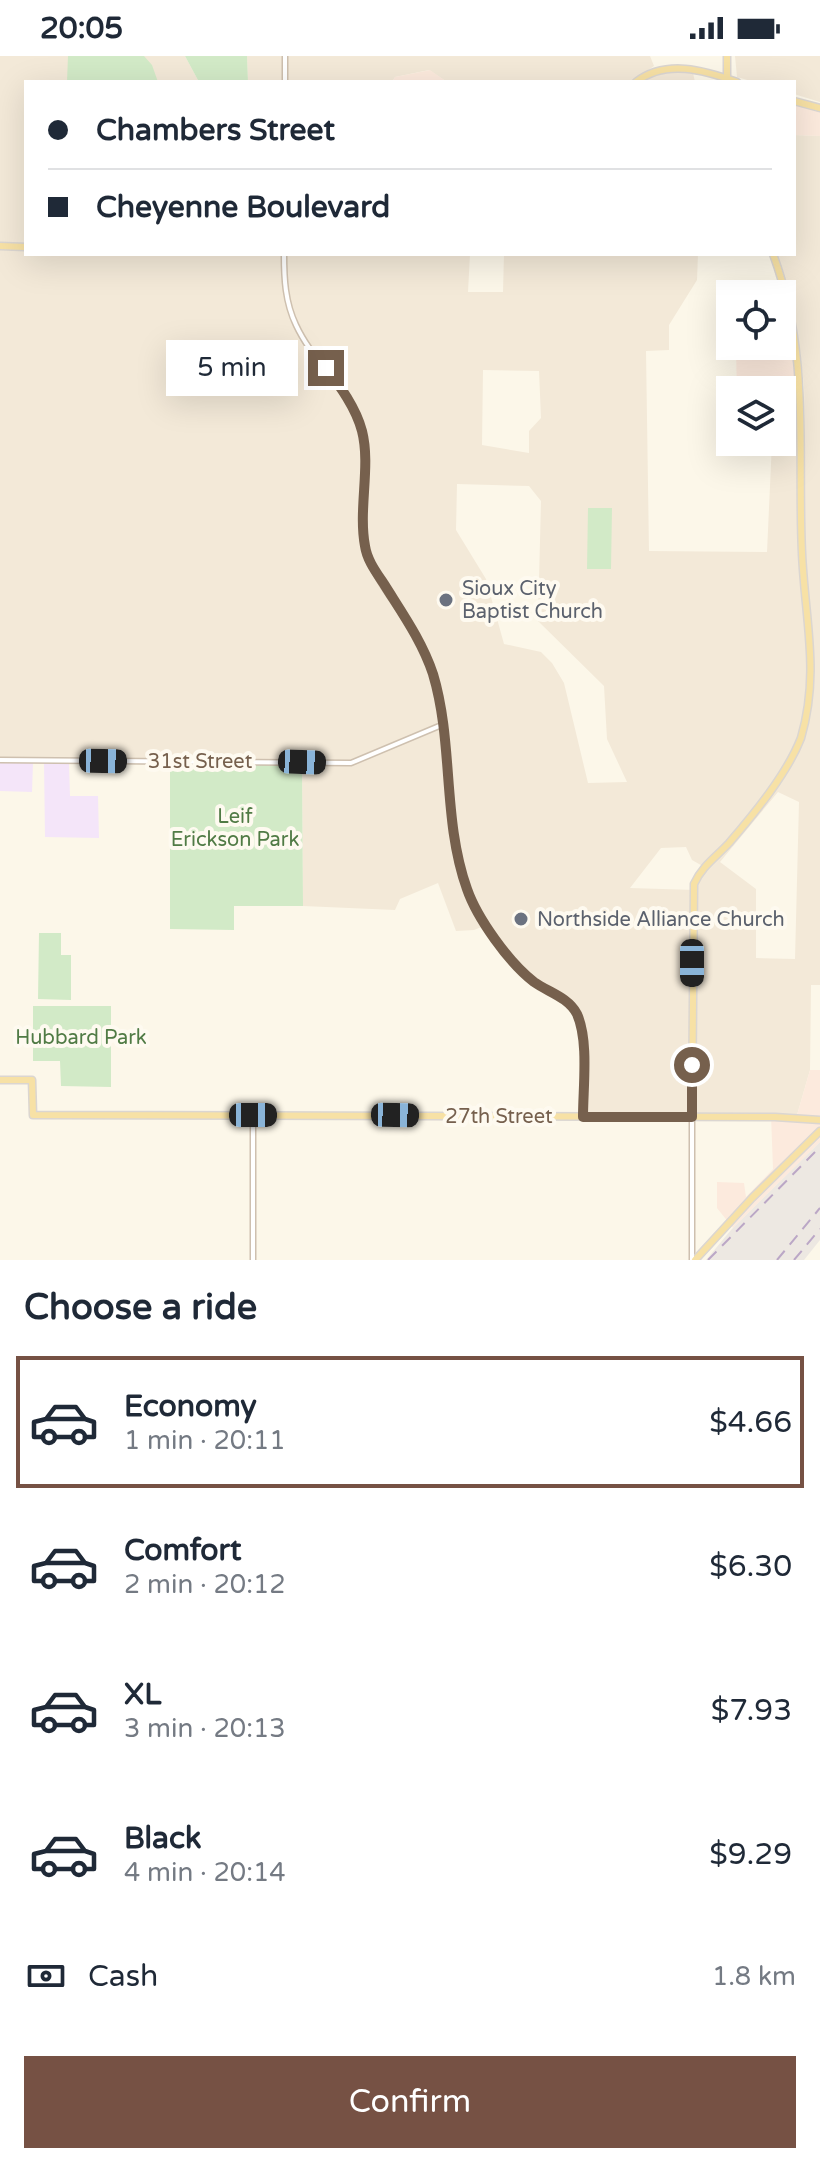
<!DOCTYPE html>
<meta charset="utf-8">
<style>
body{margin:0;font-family:"Varela Round",sans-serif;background:#f6f6f7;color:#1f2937;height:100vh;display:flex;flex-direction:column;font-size:30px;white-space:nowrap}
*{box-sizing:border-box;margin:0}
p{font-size:26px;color:#747a83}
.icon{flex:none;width:44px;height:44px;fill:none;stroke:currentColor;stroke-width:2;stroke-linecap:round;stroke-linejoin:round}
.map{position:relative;height:1204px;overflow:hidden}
.side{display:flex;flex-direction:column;background:#fff;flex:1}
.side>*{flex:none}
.top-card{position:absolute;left:24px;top:24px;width:772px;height:176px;border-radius:0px;box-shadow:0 8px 32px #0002;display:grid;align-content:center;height:176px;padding:0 24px;background:#fff}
.controls{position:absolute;left:716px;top:224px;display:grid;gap:16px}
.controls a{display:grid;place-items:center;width:80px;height:80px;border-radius:0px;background:#fff;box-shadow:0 8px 32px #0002;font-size:40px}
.end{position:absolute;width:36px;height:36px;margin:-18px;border:10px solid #76604d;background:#fff;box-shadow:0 0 0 4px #fff}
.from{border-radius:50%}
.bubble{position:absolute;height:56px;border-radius:0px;background:#fff;box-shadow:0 8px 32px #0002;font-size:26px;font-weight:600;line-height:56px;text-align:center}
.car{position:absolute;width:24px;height:48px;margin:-24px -12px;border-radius:10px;box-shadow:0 0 6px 2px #0007;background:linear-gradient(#222 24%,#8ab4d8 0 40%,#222 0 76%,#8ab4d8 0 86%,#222 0)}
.top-card b{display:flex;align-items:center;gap:28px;height:76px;font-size:30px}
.top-card b+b{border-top:2px solid #e0e1e3}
.top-card i{width:20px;height:20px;background:#1f2937}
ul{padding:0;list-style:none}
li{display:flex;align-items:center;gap:24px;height:132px;margin:0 16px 12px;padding:0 8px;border:4px solid transparent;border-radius:0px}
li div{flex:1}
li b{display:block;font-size:30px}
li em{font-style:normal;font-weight:600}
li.selected{border-color:#765144}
li>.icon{width:72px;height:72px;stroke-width:1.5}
h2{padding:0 24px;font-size:36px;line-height:96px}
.pay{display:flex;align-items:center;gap:20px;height:88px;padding:0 24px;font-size:30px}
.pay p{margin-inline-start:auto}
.button{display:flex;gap:16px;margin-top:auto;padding:16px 24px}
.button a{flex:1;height:92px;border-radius:0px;background:#765144;color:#fff;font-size:32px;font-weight:600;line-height:92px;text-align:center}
.status{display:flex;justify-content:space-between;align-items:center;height:56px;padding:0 40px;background:#fff;direction:ltr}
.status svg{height:22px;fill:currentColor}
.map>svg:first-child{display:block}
.residential{fill:#f3e9d8;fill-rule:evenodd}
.commercial{fill:#fceadd}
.industrial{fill:#ede8e2}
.education{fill:#f4e5f9}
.green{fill:#d2eac7}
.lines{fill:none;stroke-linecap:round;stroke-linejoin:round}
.minor-casing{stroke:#cec0af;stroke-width:7}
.major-casing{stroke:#dbd6d1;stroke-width:9}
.minor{stroke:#fff;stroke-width:4}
.major{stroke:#f7e1a5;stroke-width:6}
.rail{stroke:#bba7c6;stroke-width:2;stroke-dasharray:12 8;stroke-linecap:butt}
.route{stroke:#76604d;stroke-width:10}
.worship-dot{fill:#6b7280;stroke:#fefaf0;stroke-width:3}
.labels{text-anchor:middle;stroke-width:8;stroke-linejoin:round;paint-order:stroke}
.worship-label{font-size:20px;fill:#5b616d;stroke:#fefaf0;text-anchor:start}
.street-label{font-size:20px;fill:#76604d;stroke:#fefaf0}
.park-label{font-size:20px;fill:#507b45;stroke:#fefaf0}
</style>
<div class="status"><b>20:05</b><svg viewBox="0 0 49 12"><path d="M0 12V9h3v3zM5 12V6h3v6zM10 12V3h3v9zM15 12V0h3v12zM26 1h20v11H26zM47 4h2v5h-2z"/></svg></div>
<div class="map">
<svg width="820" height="1204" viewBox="0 0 820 1204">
<rect width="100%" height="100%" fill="#fcf7e9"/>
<path class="residential" d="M 0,0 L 185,0 L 199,26 L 26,26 L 26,198 L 470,198 L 468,236 L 503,236 L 504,198 L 698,198 L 697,224 L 669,269 L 669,294 L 646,295 L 649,495 L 767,496 L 772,386 L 782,386 L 782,382 L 805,382 L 804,330 L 800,294 L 787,234 L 776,198 L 794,198 L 794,79 L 820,80 L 820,929 L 811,929 L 810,1014 L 797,1059 L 585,1058 L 586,988 L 580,959 L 572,946 L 534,922 L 533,929 L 484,870 L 474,874 L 456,875 L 438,827 L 400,843 L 395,854 L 303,850 L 302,706 L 0,707 ZM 483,314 L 539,315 L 541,362 L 529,375 L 529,397 L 482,389 ZM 457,428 L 529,430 L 541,445 L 538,565 L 604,630 L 607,683 L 627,726 L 588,727 L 564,627 L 552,607 L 541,596 L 504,588 L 486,523 L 456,474 ZM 778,736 L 799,746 L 795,903 L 756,902 L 756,833 L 720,806 ZM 686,791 L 692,804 L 706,812 L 695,834 L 630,832 L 661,792 Z
M 247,0 L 650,0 L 654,10 L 631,26 L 447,26 L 429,14 L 395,21 L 392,26 L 248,26 Z
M 735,0 L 820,0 L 820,46 L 794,38 L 794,26 L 754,26 L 737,21 Z
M 667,15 L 693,17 L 695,26 L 641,26 Z"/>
<path class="commercial" d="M 430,14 L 447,26 L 392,26 L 395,21 Z
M 794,47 L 820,55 L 820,80 L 794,79 Z
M 736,296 L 792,296 L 797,342 L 797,383 L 782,382 L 782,334 L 737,334 Z
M 810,1014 L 820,1014 L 820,1086 L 733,1172 L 717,1152 L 717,1126 L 744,1127 L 746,1141 L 773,1113 L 771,1059 L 797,1059 Z"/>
<path class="industrial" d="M 820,1086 L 820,1184 L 804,1204 L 706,1204 L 731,1174 Z"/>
<path class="education" d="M 0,707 L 33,707 L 32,736 L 0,735 Z
M 44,707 L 69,708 L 70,740 L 98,740 L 99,782 L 45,781 Z"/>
<path class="green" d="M 68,0 L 144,0 L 152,9 L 158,26 L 67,26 Z
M 185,0 L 247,0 L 248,26 L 199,26 Z
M 588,452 L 612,452 L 611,513 L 587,513 Z
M 170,704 L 302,706 L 303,850 L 234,850 L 234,874 L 170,873 Z
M 39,877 L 61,877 L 61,899 L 71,899 L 71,944 L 38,943 Z
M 33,950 L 111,950 L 111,1031 L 61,1030 L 60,1005 L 33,1005 Z"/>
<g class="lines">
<g class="minor-casing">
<path id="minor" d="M 285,26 L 285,0
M 284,198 C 284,222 285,246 296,269 C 313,306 347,331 360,370 C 371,401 358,456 365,491 C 371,523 413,567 427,601 C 458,679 437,767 471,844 C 482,869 512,908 533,925 C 547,936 567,941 576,957 C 589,983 583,1030 583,1059
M 0,704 L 351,707 L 444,668
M 253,1204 L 253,1059
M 692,1204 L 692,1061"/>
</g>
<g class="major-casing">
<path id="major" d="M 727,0 L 727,26
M 636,26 C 666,3 704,14 737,26
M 794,45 L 820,52
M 0,190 L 26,191
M 0,1024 L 32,1024 L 33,1059 L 775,1061 L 820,1064
M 692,1061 L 694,828 C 702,810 716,801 729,787 C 754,758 787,718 801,682 C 820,616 805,565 802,497 C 797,391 811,301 773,198
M 695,1204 L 752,1142 L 820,1075"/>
</g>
<use href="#minor" class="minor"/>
<use href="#major" class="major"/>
<path class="rail" d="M 708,1204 L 820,1091
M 777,1204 L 820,1152
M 794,1204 L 820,1173"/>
</g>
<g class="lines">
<path class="route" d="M 326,312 C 340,330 356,352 362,375 C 371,410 358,453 365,490 C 367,504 376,516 384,528 C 402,557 422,585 433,618 C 454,688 442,763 467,833 C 477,862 509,907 534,926 C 548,936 568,941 577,958 C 589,985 583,1031 583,1061 L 692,1061 L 692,1009"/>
</g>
<g class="worship-dot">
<circle cx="446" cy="544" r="8"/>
<circle cx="521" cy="863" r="8"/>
</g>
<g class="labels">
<g class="worship-label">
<text x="462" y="539">Sioux City<tspan x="462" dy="23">Baptist Church</tspan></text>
<text x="537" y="870">Northside Alliance Church</text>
</g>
<g class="street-label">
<text x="200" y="712">31st Street</text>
<text x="499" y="1067">27th Street</text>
</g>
<g class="park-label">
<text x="235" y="767">Leif<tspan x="235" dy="23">Erickson Park</tspan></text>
<text x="81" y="988">Hubbard Park</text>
</g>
</g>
</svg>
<div class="controls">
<a><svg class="icon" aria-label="locate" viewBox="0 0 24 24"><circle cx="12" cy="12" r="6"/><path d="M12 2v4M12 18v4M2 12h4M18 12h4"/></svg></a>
<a><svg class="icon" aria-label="layers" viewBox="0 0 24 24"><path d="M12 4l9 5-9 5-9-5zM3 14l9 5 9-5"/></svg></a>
</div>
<i class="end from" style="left:692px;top:1009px"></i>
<i class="end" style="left:326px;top:312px"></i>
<div class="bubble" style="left:166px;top:284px;width:132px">5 min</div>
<i class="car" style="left:103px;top:705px;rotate:91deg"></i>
<i class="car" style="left:302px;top:706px;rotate:92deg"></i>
<i class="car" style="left:692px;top:907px;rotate:180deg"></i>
<i class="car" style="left:253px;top:1059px;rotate:90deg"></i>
<i class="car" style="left:395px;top:1059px;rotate:91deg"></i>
<div class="top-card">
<b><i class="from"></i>Chambers Street</b>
<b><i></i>Cheyenne Boulevard</b>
</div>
</div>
<section class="side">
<h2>Choose a ride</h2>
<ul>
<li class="selected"><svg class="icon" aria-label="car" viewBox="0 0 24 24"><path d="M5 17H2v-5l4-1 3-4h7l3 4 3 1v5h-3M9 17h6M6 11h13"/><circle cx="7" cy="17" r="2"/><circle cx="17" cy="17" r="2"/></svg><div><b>Economy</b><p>1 min · 20:11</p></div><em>$4.66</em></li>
<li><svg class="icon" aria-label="car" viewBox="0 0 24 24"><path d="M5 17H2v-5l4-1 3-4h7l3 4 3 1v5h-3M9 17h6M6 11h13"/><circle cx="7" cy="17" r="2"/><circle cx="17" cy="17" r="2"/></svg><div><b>Comfort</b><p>2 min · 20:12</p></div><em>$6.30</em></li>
<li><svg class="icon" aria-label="car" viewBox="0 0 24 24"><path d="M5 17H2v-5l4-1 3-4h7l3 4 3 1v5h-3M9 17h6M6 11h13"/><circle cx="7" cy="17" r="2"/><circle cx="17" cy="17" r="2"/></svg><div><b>XL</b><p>3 min · 20:13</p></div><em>$7.93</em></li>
<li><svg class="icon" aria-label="car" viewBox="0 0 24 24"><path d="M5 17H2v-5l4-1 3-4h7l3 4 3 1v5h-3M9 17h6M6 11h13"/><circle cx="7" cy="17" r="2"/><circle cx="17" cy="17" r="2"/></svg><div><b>Black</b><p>4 min · 20:14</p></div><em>$9.29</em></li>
</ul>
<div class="pay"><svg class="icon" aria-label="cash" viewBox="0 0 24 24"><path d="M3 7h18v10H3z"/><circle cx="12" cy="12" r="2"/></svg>Cash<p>1.8 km</p></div>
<div class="button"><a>Confirm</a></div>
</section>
